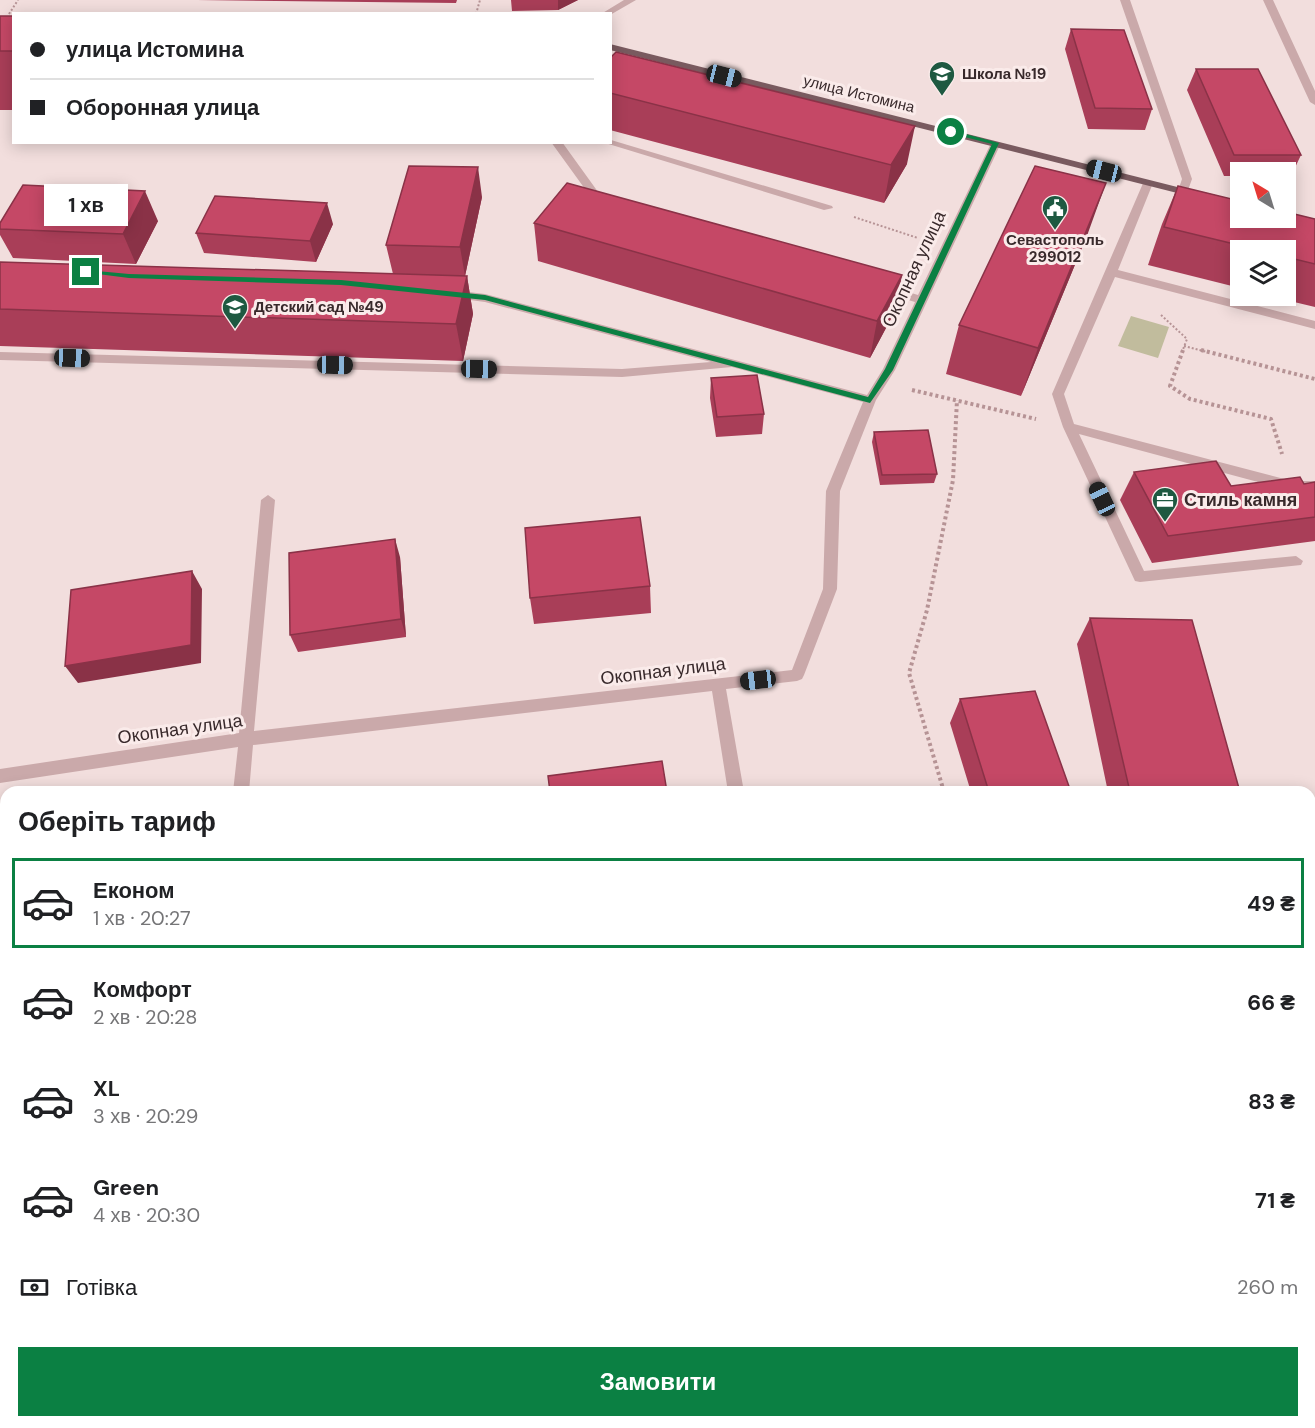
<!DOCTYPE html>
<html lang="uk">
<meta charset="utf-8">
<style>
body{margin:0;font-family:"DM Sans",sans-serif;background:#f2f2f2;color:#202124;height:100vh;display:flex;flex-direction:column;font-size:22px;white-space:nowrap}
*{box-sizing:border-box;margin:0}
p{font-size:20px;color:#757577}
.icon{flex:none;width:33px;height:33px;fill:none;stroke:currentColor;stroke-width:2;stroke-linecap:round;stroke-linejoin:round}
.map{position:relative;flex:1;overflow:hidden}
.sheet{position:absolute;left:0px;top:786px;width:1316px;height:642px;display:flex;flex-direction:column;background:#fff;border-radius:18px 18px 0 0;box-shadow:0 3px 15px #0003}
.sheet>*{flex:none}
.guide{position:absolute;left:12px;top:12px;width:600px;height:132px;border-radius:0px;box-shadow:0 3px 15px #0003;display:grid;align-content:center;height:132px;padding:0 18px;background:#fff}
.needle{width:39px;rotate:322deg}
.tools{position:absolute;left:1230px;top:162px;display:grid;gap:12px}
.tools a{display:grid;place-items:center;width:66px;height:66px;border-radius:0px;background:#fff;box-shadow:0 3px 15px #0003;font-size:30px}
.end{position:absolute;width:27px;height:27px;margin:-14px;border:8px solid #0b8043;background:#fff;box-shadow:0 0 0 3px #fff}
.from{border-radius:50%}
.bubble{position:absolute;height:42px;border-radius:0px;background:#fff;box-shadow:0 3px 15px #0003;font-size:20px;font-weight:700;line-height:42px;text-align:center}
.car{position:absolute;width:18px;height:36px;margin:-18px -9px;border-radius:8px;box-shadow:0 0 4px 2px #0007;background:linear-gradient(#222 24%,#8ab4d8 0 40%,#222 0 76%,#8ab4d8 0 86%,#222 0)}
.guide b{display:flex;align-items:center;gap:21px;height:57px;font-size:22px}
.guide b+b{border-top:2px solid #e0e0e0}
.guide i{width:15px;height:15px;background:#202124}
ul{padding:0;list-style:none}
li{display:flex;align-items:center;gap:18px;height:90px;margin:0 12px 9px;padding:0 6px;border:3px solid transparent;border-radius:0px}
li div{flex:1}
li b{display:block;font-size:22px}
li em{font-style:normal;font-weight:700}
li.active{border-color:#0b8043}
li>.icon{width:54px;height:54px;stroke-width:1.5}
h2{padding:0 18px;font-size:27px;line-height:72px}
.pay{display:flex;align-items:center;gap:15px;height:66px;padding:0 18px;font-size:22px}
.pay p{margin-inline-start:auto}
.cta{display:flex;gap:12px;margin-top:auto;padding:12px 18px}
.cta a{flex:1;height:69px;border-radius:0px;background:#0b8043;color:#fff;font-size:24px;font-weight:700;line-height:69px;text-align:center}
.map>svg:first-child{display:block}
.green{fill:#c1bc9d}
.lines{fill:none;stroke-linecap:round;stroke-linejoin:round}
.path-far1{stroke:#b69395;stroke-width:2;stroke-dasharray:2 2;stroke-linecap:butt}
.path{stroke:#b69395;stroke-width:4;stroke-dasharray:3 3;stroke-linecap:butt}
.minor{fill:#caa9aa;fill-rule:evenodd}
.major{fill:#795a5f;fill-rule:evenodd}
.wall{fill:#a93e58}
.shaded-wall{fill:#8a3247}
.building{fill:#c54866;stroke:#8a3247;stroke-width:1.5}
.route{fill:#0b8043}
.labels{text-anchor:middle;stroke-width:6;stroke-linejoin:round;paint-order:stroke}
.far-poi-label{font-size:15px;font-weight:bold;fill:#38292b;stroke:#faebea;text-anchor:start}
.far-street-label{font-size:15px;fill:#38292b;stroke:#faebea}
.street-label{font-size:18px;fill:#38292b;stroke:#faebea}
.poi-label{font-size:18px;font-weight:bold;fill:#38292b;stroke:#faebea;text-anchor:start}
</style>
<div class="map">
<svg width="1315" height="1428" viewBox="0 0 1315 1428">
<rect width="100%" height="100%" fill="#f2dedd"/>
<path class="green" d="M 1131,316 L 1169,327 L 1158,358 L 1118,346 Z"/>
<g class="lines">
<path class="path-far1" d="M 9,14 L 18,0
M 476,14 L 480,0
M 854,217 L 918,238
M 1161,315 L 1187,339 L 1182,352
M 1184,346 L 1207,352"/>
<path class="path" d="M 1183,350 L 1170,386 L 1190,399 L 1271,419 L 1282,454
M 1201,350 L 1315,379
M 912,390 L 1036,419
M 944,792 L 909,673 L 927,610 L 953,480 L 957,400"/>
<path class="minor" d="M 624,0 L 636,0 L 610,15 L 601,14 Z
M 1120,0 L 1130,0 L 1192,179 L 1187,193 L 1178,191 L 1182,179 Z
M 1263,0 L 1273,0 L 1315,91 L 1315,105 L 1310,102 Z
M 611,140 L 832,206 L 833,208 L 824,210 L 602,142 L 610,142 Z
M 992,141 L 1001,143 L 895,370 L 876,400 L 840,491 L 837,589 L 804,675 L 802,679 L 797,681 L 726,689 L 744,792 L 728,792 L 712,691 L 253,745 L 249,792 L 233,792 L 238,747 L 0,783 L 0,769 L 239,733 L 261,500 L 268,495 L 275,500 L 254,731 L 792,670 L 823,589 L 826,491 L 863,402 L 732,367 L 622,377 L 0,360 L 0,352 L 622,369 L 711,362 L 485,302 L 448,297 L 448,291 L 452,290 L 485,294 L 867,395 L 883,369 L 915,302 L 874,290 L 872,287 L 878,283 L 918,295 Z
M 551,142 L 562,142 L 606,203 L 606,207 L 598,207 Z
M 1144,181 L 1153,183 L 1118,270 L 1315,321 L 1315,329 L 1115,277 L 1064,394 L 1074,424 L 1292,481 L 1315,481 L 1315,491 L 1292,491 L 1079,434 L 1144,571 L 1296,556 L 1303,561 L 1301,565 L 1140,582 L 1135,581 L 1063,427 L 1052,394 Z
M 6,1120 L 6,1138 L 0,1140 L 0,1122 Z
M 976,1422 L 997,1422 L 995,1428 L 974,1428 Z"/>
<path class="major" d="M 610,44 L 1201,193 L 1202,195 L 1197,198 L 610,50 Z"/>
</g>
<path class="wall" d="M 197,0 L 457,0 L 456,3 Z
M 511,0 L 578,0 L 558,10 L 512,11 Z
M 0,16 L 14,16 L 14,110 L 0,110 Z
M 1071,29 L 1152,109 L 1145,130 L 1088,129 L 1065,49 Z
M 610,58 L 907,164 L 884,203 L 610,130 Z
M 1196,69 L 1301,155 L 1291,176 L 1286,176 L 1286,172 L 1240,172 L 1240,176 L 1224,176 L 1187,90 Z
M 1178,186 L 1315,219 L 1315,307 L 1269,296 L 1286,296 L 1286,250 L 1240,250 L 1240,288 L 1148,265 L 1162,224 Z
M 482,197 L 465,276 L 467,276 L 473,314 L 463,361 L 0,346 L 0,262 L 393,274 L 386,245 Z
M 158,221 L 136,264 L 13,258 L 0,235 L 0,229 Z
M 534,223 L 902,275 L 894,313 L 870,358 L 538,261 Z
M 333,224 L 316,262 L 204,253 L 196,233 Z
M 1088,233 L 1021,396 L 946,374 L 959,325 Z
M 711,378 L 764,414 L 762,434 L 716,437 L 710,398 Z
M 874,432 L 937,474 L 934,483 L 880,485 L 872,442 Z
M 1134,472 L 1231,486 L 1304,484 L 1315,482 L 1315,541 L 1152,563 L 1120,500 Z
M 400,557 L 406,637 L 298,652 L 290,635 Z
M 650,586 L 651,613 L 534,624 L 530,598 Z
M 1090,618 L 1240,792 L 1108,792 L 1077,644 Z
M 960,699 L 1071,792 L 971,792 L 950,723 Z
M 1315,1330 L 1315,1428 L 1309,1428 L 1305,1422 L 1310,1422 L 1310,1332 Z
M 1163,1424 L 1179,1425 L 1181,1428 L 1154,1428 Z"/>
<path class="shaded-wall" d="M 558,0 L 578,0 L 558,10 Z
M 915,126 L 907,164 L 884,203 L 891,165 Z
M 478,167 L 482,197 L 465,276 L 460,247 Z
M 1106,183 L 1088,233 L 1021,396 L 1038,348 Z
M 145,191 L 158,221 L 136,264 L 123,234 Z
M 327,203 L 333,224 L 316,262 L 310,241 Z
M 902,275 L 894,313 L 870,358 L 877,321 Z
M 467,276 L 473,314 L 463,361 L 456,324 Z
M 395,539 L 400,557 L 406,637 L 401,619 Z
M 192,571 L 202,589 L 201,663 L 78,683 L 65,666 Z
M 6,1186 L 6,1198 L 0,1200 L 0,1188 Z
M 220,1422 L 240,1422 L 221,1428 L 201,1428 Z"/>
<path class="building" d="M 0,16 L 14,16 L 14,51 L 0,51 Z
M 1071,29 L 1124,30 L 1152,109 L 1095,108 Z
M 616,52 L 915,126 L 891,165 L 610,93 L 610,58 Z
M 1196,69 L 1258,69 L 1301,155 L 1234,155 Z
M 409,166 L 478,167 L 460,247 L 386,245 Z
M 1035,166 L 1106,183 L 1038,348 L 959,325 Z
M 567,183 L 902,275 L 877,321 L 534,223 Z
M 23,185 L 145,191 L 123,234 L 0,229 L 0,223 Z
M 1178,186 L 1240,201 L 1240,218 L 1286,218 L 1286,212 L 1315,219 L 1315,264 L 1286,257 L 1286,250 L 1259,250 L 1164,227 Z
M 215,196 L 327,203 L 310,241 L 196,233 Z
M 0,262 L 467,276 L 456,324 L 0,309 Z
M 757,375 L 764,414 L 717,417 L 711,378 Z
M 928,430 L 937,474 L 882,475 L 874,432 Z
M 1216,461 L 1231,486 L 1300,477 L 1304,484 L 1315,482 L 1315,517 L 1168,536 L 1134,472 Z
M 640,517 L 650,586 L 530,598 L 525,528 Z
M 395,539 L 401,619 L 290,635 L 289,553 Z
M 192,571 L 191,645 L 65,666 L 71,590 Z
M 1090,618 L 1192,620 L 1240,792 L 1130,792 Z
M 1035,691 L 1071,792 L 989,792 L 960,699 Z
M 662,761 L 667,792 L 550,792 L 548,776 Z
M 6,1134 L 6,1186 L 0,1188 L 0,1136 Z
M 1315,1335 L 1315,1400 L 1310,1389 L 1310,1338 Z
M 165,1422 L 220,1422 L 201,1428 L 165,1428 Z
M 1179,1425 L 1181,1428 L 1171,1428 Z"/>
<path class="route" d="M 951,130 L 999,143 L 893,370 L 870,403 L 485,300 L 341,285 L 129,278 L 82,272 L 86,270 L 129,274 L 341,280 L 485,295 L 868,397 L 885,369 L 992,144 L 949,133 Z"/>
<defs>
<g id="school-pin" transform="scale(1.35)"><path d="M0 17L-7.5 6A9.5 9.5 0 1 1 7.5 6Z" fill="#1e5941" stroke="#faebea"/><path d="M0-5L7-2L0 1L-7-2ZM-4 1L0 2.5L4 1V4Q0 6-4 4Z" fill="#fff"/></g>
<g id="civic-pin" transform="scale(1.35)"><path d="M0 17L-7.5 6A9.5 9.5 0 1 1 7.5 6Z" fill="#1e5941" stroke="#faebea"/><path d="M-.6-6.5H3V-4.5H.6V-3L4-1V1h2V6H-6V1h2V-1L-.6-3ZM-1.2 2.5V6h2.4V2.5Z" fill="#fff"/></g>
<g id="office-pin" transform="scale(1.35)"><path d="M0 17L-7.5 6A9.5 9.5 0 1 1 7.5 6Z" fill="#1e5941" stroke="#faebea"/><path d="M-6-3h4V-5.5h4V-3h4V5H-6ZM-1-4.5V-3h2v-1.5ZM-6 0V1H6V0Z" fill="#fff"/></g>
</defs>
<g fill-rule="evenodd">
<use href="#school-pin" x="942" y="74"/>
<use href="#civic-pin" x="1055" y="208"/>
<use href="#school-pin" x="235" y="307"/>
<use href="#office-pin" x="1165" y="500"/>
</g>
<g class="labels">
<g class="far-poi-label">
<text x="962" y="79">Школа №19</text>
<text x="1055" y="245" text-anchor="middle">Севастополь<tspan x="1055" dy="17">299012</tspan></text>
<text x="254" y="312">Детский сад №49</text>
</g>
<g class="far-street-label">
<text transform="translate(859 94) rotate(14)" y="5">улица Истомина</text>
</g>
<g class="street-label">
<text transform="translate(914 269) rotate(-65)" y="6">Окопная улица</text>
<text transform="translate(663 671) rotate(-7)" y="6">Окопная улица</text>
<text transform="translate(180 729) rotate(-8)" y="6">Окопная улица</text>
</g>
<g class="poi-label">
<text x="1184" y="506">Стиль камня</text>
</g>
</g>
</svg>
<div class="tools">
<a><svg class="needle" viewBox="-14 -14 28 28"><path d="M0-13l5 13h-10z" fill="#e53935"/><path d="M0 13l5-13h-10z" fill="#757577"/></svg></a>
<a><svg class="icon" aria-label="layers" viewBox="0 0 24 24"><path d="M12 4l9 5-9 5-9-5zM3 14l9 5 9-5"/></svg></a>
</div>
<i class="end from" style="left:951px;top:132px"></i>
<i class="end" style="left:86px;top:272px"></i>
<div class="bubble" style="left:44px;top:184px;width:84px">1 хв</div>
<i class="car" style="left:724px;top:76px;rotate:104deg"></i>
<i class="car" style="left:1104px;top:171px;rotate:284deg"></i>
<i class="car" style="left:72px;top:358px;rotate:92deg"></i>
<i class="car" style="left:335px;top:365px;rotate:91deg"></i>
<i class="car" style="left:479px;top:369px;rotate:91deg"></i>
<i class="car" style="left:1102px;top:499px;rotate:335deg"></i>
<i class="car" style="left:758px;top:680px;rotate:263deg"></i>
<div class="guide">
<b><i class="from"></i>улица Истомина</b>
<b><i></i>Оборонная улица</b>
</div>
<section class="sheet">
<h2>Оберіть тариф</h2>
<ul>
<li class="active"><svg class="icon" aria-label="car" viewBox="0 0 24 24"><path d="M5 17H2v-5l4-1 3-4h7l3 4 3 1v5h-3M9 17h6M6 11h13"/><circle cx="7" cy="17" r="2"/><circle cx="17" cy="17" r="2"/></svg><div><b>Економ</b><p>1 хв · 20:27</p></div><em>49 ₴</em></li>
<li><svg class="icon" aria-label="car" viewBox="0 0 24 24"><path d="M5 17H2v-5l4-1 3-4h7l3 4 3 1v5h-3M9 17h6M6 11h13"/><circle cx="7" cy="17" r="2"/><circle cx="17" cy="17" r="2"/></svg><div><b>Комфорт</b><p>2 хв · 20:28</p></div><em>66 ₴</em></li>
<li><svg class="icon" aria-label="car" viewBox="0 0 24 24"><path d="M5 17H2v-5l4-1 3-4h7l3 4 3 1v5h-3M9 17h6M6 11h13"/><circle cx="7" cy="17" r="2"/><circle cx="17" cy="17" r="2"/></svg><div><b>XL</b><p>3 хв · 20:29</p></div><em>83 ₴</em></li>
<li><svg class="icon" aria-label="car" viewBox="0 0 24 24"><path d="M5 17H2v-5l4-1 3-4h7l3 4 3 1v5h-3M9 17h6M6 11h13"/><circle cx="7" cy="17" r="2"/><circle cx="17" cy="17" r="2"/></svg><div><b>Green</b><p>4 хв · 20:30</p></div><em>71 ₴</em></li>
</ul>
<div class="pay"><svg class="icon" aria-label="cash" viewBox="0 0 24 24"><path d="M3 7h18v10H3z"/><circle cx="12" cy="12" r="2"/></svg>Готівка<p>260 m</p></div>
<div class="cta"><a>Замовити</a></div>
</section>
</div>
